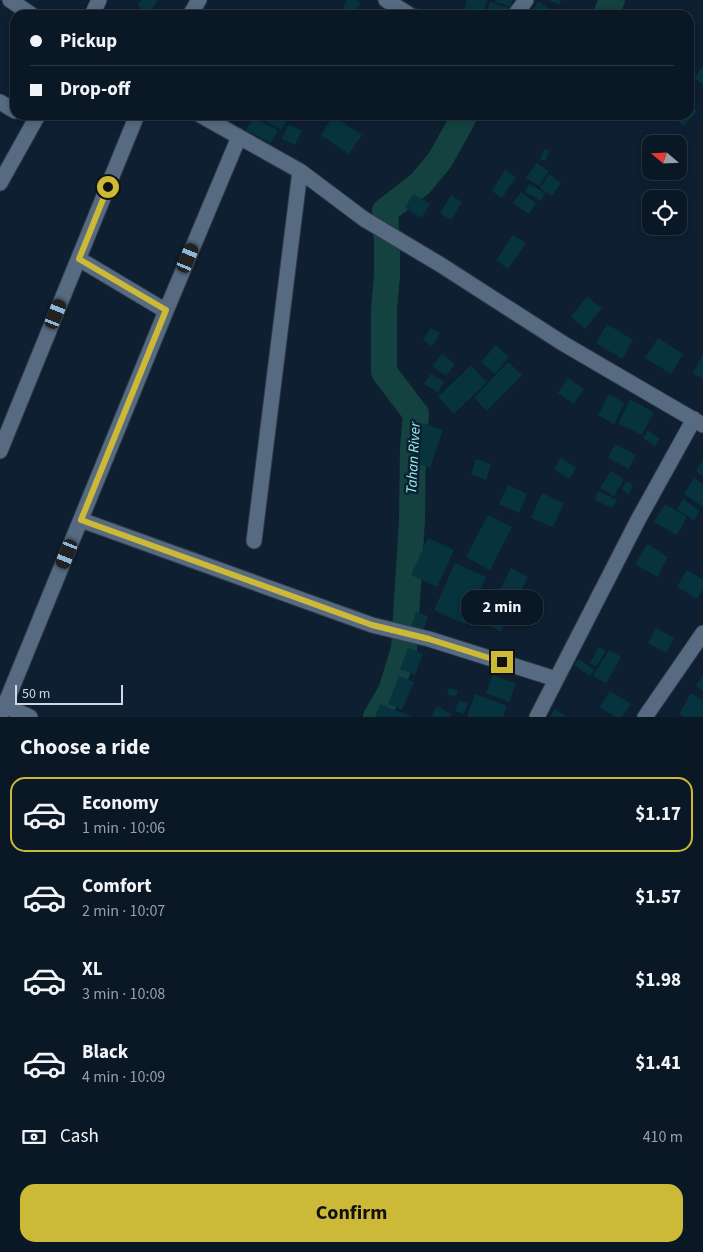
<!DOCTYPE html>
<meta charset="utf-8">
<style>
body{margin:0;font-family:"Source Sans 3",sans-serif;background:#182432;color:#f1f3f6;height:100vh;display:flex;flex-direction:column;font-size:19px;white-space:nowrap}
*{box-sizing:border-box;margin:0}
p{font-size:16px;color:#999fa7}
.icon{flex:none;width:28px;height:28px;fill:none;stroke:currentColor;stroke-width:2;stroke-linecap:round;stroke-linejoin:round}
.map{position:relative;height:717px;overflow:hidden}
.panel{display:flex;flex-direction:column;background:#0a1725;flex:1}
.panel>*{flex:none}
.guide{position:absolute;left:10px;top:10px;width:684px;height:110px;border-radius:15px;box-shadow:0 2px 8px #0003,0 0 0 1px #2a3642;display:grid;align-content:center;height:110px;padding:0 20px;background:#0a1725}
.needle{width:32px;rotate:289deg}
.buttons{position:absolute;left:642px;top:135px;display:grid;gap:10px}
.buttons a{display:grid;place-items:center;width:45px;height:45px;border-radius:10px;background:#0a1725;box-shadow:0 2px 8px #0003,0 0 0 1px #2a3642;font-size:25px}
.scale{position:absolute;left:15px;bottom:12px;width:108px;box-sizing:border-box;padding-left:5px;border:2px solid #cbd7e3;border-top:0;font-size:14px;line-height:18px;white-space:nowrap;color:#cbd7e3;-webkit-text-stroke:4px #0d1f31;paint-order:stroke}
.end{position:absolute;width:22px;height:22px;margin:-11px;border:6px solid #cdb938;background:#111;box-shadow:0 0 0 2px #111}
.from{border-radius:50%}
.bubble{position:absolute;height:35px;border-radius:15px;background:#0a1725;box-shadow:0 2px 8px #0003,0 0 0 1px #2a3642;font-size:16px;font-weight:700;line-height:35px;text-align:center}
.car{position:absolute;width:15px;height:30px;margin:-15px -8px;border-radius:6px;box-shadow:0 0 4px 1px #0007;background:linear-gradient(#222 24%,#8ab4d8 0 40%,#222 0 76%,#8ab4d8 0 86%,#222 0)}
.guide b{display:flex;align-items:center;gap:18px;height:48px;font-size:19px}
.guide b+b{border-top:1px solid #2a3642}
.guide i{width:12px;height:12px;background:#f1f3f6}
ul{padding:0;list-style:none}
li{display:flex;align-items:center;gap:15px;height:75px;margin:0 10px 8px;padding:0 10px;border:2px solid transparent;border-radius:15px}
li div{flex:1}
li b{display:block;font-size:19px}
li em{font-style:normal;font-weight:700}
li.on{border-color:#cdb938}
li>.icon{width:45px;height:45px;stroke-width:1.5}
h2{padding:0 20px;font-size:22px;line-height:60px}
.pay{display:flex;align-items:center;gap:12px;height:55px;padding:0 20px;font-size:19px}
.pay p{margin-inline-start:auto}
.cta{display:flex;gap:10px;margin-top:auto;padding:10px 20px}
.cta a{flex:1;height:58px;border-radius:15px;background:#cdb938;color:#111;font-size:20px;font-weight:700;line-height:58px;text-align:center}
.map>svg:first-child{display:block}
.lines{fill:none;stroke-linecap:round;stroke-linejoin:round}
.river{stroke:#134240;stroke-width:26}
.building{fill:#07333f}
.minor-casing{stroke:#313a49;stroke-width:17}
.minor{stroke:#566b81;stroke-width:15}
.route{stroke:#cdb938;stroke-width:6}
.labels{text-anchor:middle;stroke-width:5;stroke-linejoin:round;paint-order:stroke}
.water-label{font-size:15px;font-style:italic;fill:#94f5ee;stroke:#0d1f31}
</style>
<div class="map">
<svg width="703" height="717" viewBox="0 0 703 717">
<rect width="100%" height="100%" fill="#0d1f31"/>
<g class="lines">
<path class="river" d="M 606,15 L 612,0
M 376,717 L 391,691 L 404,649 L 412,520 L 413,447 L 416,414 L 384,372 L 384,309 L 387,276 L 387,243 L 385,211 L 420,184 L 440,160 L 465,115"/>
</g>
<path class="building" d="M 141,0 L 158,0 L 149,14 L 137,6 Z
M 347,0 L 355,0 L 361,3 L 354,15 L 342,10 Z
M 467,0 L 487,0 L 483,15 L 463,13 Z
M 496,0 L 513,0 L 511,7 L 495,2 Z
M 549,0 L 561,0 L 559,5 Z
M 538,1 L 559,15 L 532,15 L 530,14 Z
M 490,2 L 512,9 L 510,15 L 486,14 Z
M 414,7 L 424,10 L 422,15 L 412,12 Z
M 703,66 L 703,85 L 694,78 Z
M 689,103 L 698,112 L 683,126 L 672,115 L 689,115 Z
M 255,115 L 290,115 L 281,130 Z
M 333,116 L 362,135 L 349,154 L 321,135 Z
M 253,117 L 278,130 L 271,143 L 246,130 Z
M 288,124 L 302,131 L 295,145 L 282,139 Z
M 544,149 L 550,151 L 545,161 L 540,159 Z
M 536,163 L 549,171 L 539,186 L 526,178 Z
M 505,170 L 516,177 L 502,198 L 492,191 Z
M 549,174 L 561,183 L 552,196 L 540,188 Z
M 529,184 L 545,193 L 541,201 L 525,192 Z
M 521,192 L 536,203 L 529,214 L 513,203 Z
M 413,194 L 430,204 L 422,218 L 405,208 Z
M 451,195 L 462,202 L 451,220 L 440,213 Z
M 513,235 L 526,243 L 508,269 L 496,260 Z
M 587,296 L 602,308 L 585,329 L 571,317 Z
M 607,324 L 633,340 L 622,359 L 596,343 Z
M 431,328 L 440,333 L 432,346 L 423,340 Z
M 658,338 L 683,354 L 671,374 L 645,358 Z
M 496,345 L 509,357 L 495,374 L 481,362 Z
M 442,354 L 455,364 L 446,376 L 432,366 Z
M 703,354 L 703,379 L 693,373 Z
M 508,362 L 522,375 L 487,411 L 474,398 Z
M 471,365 L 487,382 L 454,414 L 438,397 Z
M 431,374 L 444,382 L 438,392 L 424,384 Z
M 568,378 L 584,389 L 574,404 L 558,393 Z
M 609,394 L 625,403 L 614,424 L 598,415 Z
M 630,400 L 654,412 L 642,435 L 618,423 Z
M 423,423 L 443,430 L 430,468 L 410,461 Z
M 648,430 L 660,439 L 655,446 L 643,438 Z
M 615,444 L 636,455 L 629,469 L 608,458 Z
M 560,458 L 576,467 L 570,479 L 554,470 Z
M 476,459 L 491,464 L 486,480 L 471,474 Z
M 703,460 L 703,476 L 696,471 Z
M 611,471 L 624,479 L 614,496 L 600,488 Z
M 694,478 L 703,484 L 703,507 L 684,494 Z
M 626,481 L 633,485 L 629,494 L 622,490 Z
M 508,485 L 527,494 L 519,513 L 499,504 Z
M 598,491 L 617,500 L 612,508 L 595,500 Z
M 542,493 L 564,503 L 553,527 L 531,518 Z
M 683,499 L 700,511 L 694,520 L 677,509 Z
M 665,504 L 687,517 L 677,535 L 654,522 Z
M 488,515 L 512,527 L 490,570 L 466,557 Z
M 428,538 L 454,550 L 437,587 L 411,575 Z
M 647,544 L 668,557 L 657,577 L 635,564 Z
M 455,563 L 486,577 L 465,624 L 434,610 Z
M 511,568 L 528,577 L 501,632 L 484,623 Z
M 687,570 L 703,579 L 703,589 L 697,599 L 677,587 Z
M 416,612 L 428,616 L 422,634 L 410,630 Z
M 656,628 L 674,638 L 666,653 L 648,643 Z
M 599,647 L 606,651 L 596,667 L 590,663 Z
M 408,648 L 423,654 L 415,675 L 400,669 Z
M 609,650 L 621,657 L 606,683 L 593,676 Z
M 579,659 L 594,670 L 590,676 L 574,665 Z
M 493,675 L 516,684 L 509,702 L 486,693 Z
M 703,675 L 703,691 L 696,686 Z
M 399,676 L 414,682 L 402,710 L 388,704 Z
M 449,688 L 458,691 L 456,697 L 447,694 Z
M 610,691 L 631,704 L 622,717 L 615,717 L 600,707 Z
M 691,693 L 703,700 L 703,717 L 684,717 L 679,714 Z
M 475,694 L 507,706 L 503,717 L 467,717 Z
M 459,700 L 468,704 L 463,714 L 455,711 Z
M 380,704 L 412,717 L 375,717 Z
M 437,706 L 451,714 L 449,717 L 431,717 Z
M 555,709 L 567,717 L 550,717 Z"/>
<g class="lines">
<g class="minor-casing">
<path id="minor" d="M 10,0 L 32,15
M 386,0 L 410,15
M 92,15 L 99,0
M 190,15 L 199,0
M 515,15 L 526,0
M 0,102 L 15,111
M 200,115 L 300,171 L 364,219 L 441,265 L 564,344 L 703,425
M 0,183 L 38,115
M 79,259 L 166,311
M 0,451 L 137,115
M 81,520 L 372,625 L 429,639 L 556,679
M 254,541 L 300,171
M 0,704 L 30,717
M 0,717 L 166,311 L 239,137
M 537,717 L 638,520 L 694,419
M 645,717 L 703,633"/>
</g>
<use href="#minor" class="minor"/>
</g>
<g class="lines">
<path class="route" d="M 108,187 L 79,259 L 166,310 L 81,520 L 372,625 L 429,639 L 502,662"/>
</g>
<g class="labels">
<g class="water-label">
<text transform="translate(413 458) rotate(-87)" y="5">Tahan River</text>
</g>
</g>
</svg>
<div class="buttons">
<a><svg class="needle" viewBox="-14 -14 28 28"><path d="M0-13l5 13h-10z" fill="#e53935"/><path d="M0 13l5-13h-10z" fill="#999fa7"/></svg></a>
<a><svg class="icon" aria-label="locate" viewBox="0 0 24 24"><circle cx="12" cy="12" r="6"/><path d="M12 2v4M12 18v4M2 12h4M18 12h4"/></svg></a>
</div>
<div class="scale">50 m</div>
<i class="end from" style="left:108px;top:187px"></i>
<i class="end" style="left:502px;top:662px"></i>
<div class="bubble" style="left:461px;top:590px;width:82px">2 min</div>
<i class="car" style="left:188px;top:258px;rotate:23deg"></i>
<i class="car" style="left:56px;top:314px;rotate:22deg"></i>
<i class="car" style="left:67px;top:554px;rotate:202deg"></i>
<div class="guide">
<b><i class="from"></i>Pickup</b>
<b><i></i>Drop-off</b>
</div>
</div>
<section class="panel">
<h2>Choose a ride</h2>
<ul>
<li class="on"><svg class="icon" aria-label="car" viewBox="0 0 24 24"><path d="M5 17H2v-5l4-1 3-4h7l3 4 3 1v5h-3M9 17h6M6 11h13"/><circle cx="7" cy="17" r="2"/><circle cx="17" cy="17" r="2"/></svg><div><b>Economy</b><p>1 min · 10:06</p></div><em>$1.17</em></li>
<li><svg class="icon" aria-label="car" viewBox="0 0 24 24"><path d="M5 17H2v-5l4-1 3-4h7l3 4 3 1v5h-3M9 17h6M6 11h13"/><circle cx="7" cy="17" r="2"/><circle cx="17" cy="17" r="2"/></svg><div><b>Comfort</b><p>2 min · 10:07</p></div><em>$1.57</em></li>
<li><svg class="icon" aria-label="car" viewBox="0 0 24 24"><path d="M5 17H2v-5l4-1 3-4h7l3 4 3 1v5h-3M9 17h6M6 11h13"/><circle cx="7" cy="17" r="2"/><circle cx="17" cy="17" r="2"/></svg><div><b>XL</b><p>3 min · 10:08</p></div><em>$1.98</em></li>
<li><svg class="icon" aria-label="car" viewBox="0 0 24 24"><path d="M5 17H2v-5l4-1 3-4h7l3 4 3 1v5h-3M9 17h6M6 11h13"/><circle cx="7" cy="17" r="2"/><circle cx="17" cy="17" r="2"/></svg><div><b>Black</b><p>4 min · 10:09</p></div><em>$1.41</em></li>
</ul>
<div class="pay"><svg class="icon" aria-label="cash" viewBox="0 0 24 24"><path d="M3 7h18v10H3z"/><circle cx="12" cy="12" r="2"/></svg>Cash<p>410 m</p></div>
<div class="cta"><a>Confirm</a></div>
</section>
